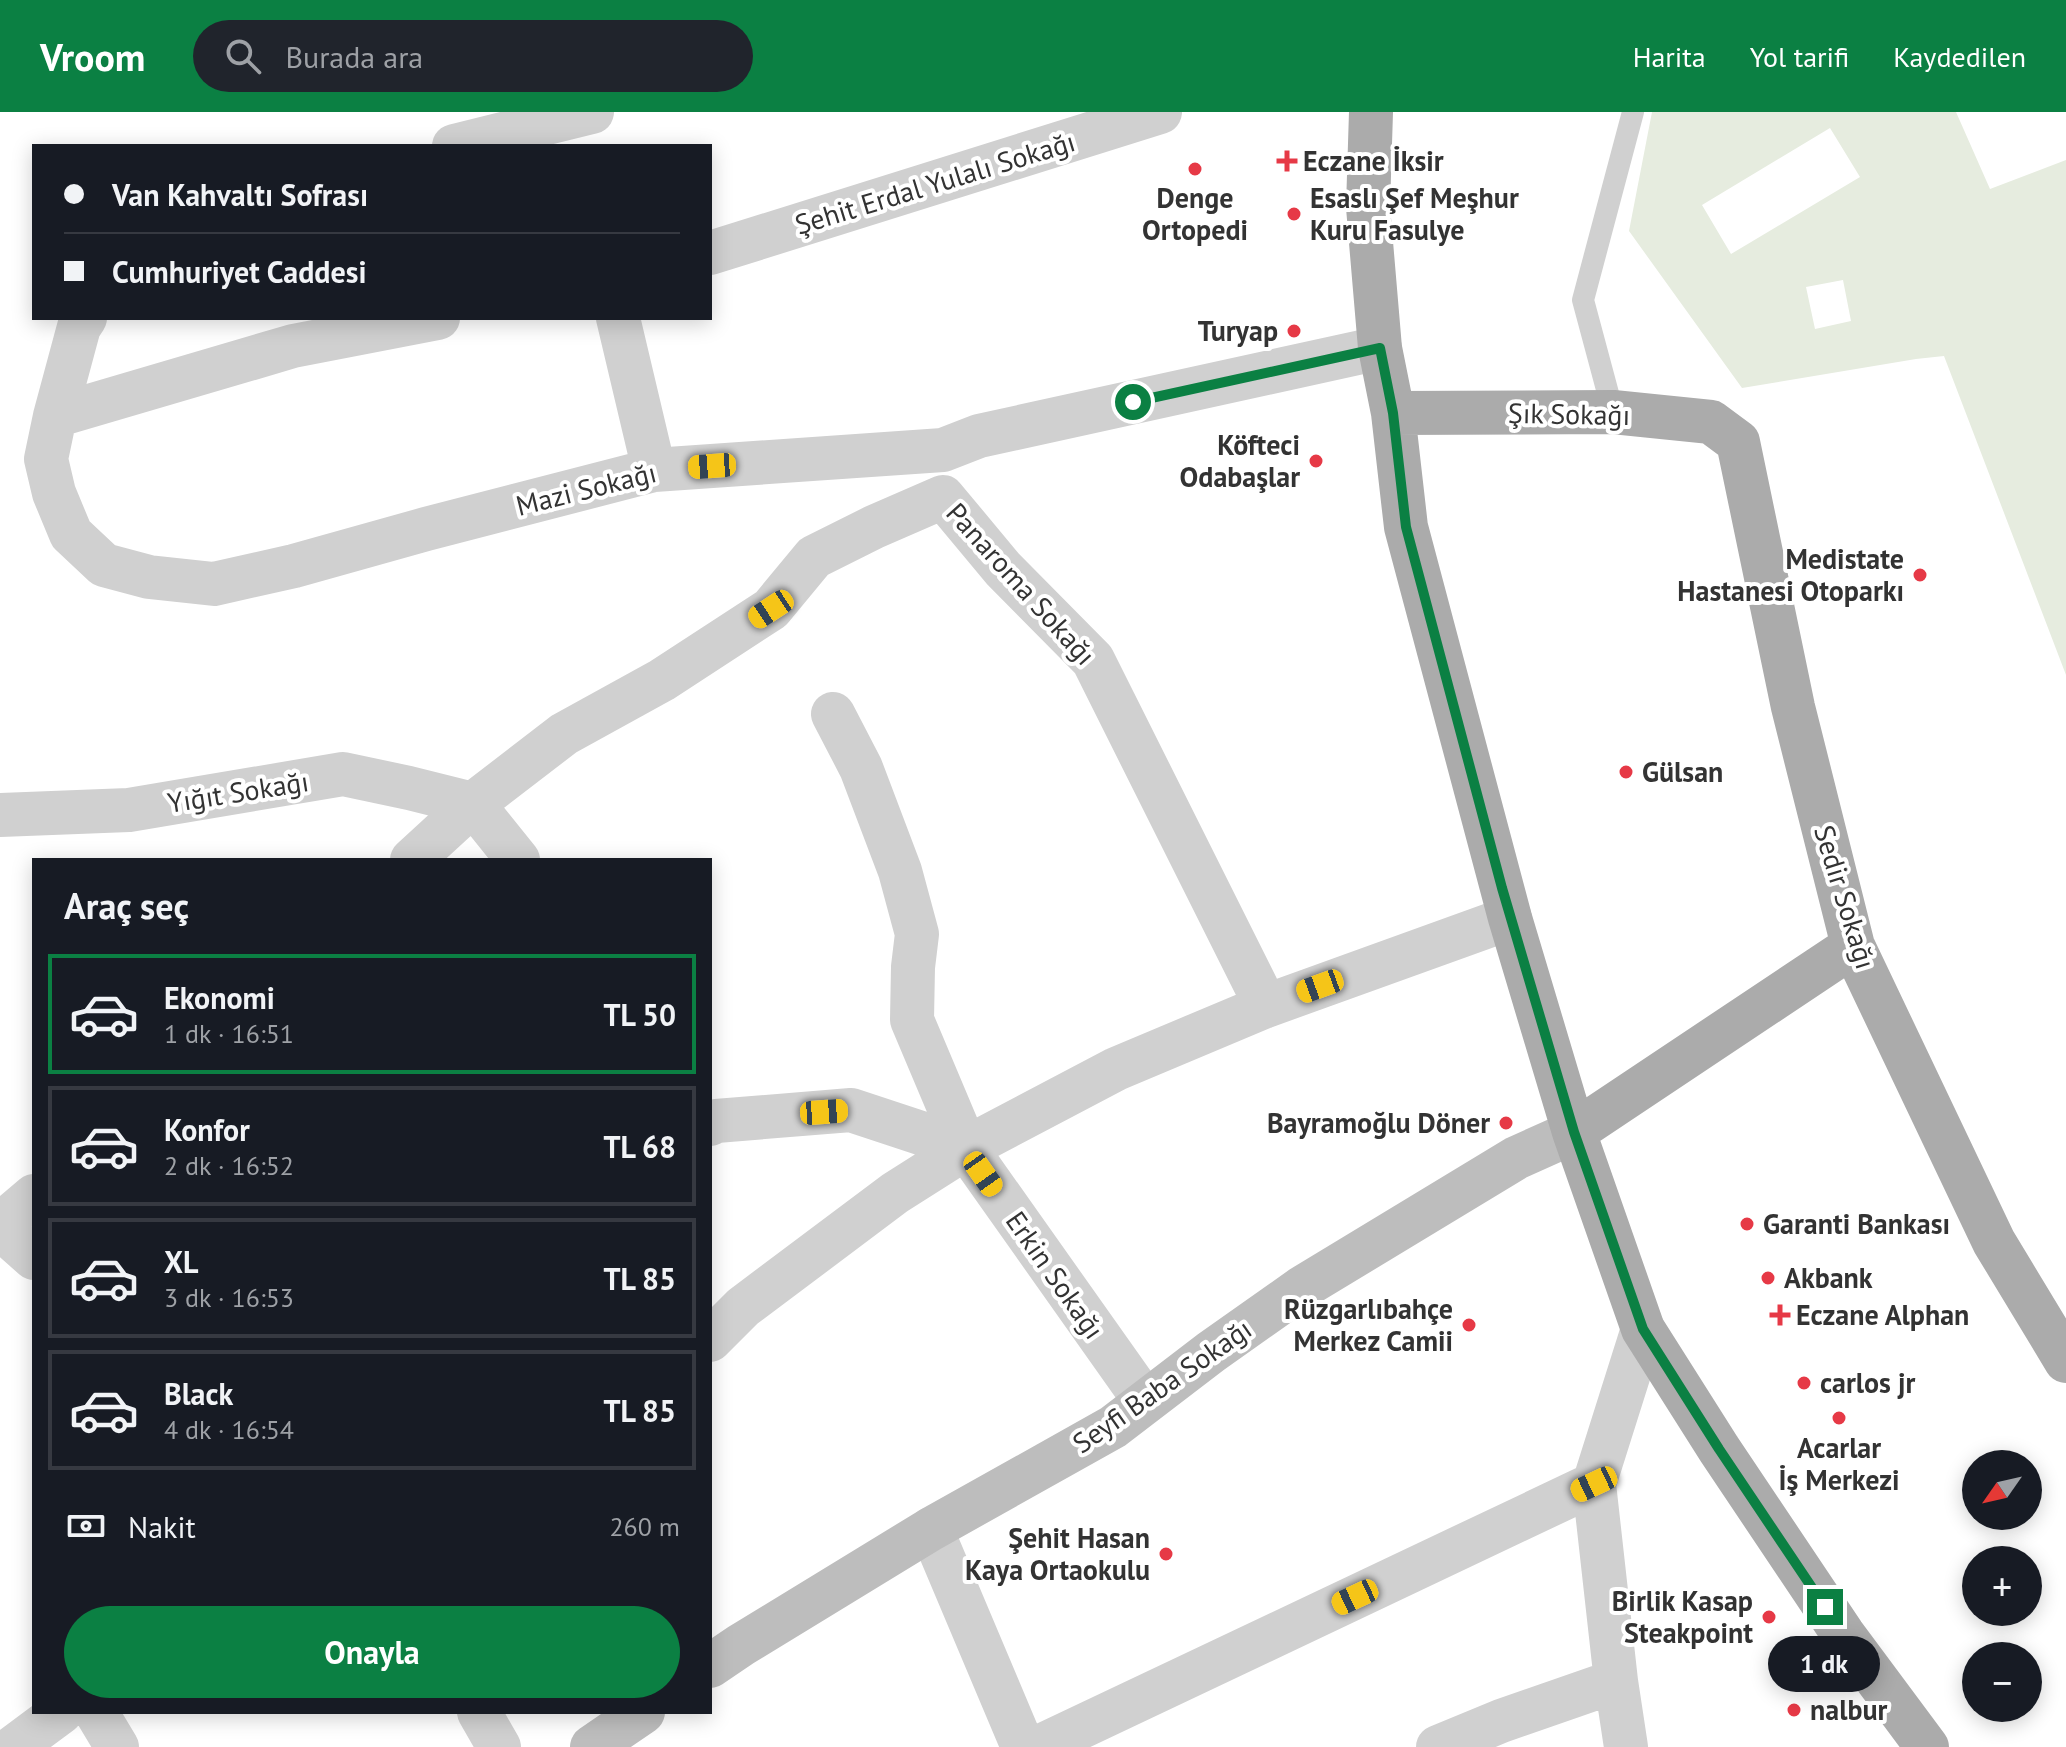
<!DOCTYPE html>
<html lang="tr">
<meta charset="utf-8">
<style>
body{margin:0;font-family:"PT Sans",sans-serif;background:#20242c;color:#f1f3f6;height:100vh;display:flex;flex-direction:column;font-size:30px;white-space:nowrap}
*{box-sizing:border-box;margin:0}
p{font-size:26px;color:#9ea1a6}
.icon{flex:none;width:44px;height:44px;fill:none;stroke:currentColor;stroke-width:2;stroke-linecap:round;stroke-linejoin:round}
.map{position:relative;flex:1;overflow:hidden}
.details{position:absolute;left:32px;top:746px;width:680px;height:856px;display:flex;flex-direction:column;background:#171b24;border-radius:0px;box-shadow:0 4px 20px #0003}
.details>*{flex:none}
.guide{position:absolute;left:32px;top:32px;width:680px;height:176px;border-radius:0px;box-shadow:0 4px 20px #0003;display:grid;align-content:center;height:176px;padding:0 32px;background:#171b24}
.needle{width:52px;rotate:236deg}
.controls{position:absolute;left:1962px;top:1338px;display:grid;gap:16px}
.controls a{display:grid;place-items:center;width:80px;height:80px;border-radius:50%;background:#171b24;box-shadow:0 4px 20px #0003;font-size:40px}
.end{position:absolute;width:36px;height:36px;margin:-18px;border:10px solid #0b8043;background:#fff;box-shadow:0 0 0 4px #fff}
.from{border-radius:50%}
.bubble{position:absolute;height:56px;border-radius:28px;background:#171b24;box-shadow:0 4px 20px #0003;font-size:26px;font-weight:800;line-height:56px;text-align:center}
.car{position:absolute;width:24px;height:48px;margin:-24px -12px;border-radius:10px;box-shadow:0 0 6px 2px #0007;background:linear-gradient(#f5c518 24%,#345 0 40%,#f5c518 0 76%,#345 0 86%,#f5c518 0)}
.guide b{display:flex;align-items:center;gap:28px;height:76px;font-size:30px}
.guide b+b{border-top:2px solid #363941}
.guide i{width:20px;height:20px;background:#f1f3f6}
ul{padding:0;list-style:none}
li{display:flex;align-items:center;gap:24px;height:120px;margin:0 16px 12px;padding:0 16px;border:4px solid #363941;border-radius:0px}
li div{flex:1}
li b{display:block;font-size:30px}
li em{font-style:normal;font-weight:800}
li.selected{border-color:#0b8043}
li>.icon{width:72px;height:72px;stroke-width:1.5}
h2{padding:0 32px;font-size:36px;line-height:96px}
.pay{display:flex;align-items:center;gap:20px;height:88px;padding:0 32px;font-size:30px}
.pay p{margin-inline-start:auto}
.cta{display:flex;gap:16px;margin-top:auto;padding:16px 32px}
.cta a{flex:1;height:92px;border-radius:48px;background:#0b8043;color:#fff;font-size:32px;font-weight:800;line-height:92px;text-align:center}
header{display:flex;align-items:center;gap:48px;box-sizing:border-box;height:112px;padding:0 40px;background:#0b8043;color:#fff}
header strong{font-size:38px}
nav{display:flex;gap:44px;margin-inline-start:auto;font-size:28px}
.search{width:560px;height:72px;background:#20242c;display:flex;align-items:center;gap:20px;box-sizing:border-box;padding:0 28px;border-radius:44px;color:#9ea1a6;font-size:30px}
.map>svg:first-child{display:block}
.green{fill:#e6ecdf;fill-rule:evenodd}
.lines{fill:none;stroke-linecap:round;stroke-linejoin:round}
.lane{stroke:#d0d0d0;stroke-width:22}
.street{stroke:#d0d0d0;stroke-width:44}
.secondary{stroke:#bdbdbd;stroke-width:44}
.primary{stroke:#ababab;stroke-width:44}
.route{stroke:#0b8043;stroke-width:10}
.poi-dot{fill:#e63946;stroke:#fff;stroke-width:3}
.labels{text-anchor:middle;stroke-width:8;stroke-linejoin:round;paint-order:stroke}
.poi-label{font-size:28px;font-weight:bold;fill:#333;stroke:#fff;text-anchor:start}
.street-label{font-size:28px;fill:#333;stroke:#fff}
</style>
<header>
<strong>Vroom</strong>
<div class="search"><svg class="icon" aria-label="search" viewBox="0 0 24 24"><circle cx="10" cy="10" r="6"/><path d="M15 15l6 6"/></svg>Burada ara</div>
<nav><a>Harita</a><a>Yol tarifi</a><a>Kaydedilen</a></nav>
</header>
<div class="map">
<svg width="2066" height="1635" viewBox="0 0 2066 1635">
<rect width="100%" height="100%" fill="#fff"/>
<path class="green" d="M 1652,0 L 1956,0 L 1990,77 L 2066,48 L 2066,563 L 1944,244 L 1916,247 L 1742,276 L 1629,119 ZM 1830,16 L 1860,65 L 1731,142 L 1702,93 ZM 1843,168 L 1851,209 L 1815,217 L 1806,175 Z"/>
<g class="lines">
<path class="lane" d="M 1613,300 L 1583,188 L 1633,0"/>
<path class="street" d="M 454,34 L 592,0
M 710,141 L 1160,0
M 85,206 L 79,215 L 55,304 L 46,347 L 54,381 L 71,422 L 104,453 L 149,465 L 214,472 L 294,454 L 426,417 L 654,358 L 943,338 L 979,324 L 1380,236
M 618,206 L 654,358
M 55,304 L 293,234 L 438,206
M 833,602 L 861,656 L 900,759 L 917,822 L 913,855 L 912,908 L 966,1036 L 1145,1289
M 473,692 L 518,748
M 0,703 L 129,698 L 343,662 L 409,676 L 473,692
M 412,748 L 473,692 L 564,622 L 662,568 L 771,497 L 814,445 L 874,415 L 943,385 L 1003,457 L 1093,548 L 1266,894
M 710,1012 L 716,1009 L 851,998 L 966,1036
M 0,1113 L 34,1084
M 0,1116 L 34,1146
M 710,1228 L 743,1195 L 895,1081 L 966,1036 L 1116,957 L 1266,894 L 1510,806
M 931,1417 L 1023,1635
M 96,1600 L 117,1635
M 479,1600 L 499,1635
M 14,1635 L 61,1600
M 1039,1635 L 1594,1372
M 1438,1635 L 1501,1609 L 1616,1569
M 1626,1635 L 1616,1569 L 1594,1372 L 1643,1217"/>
<path class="secondary" d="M 710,1554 L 741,1533 L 931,1417 L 1113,1315 L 1211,1240 L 1303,1175 L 1516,1046 L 1574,1020
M 592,1635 L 643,1600"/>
<path class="primary" d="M 1371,0 L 1368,95 L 1380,236 L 1393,301 L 1406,415 L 1510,806 L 1574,1020 L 1643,1217 L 1719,1337 L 1843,1522 L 1927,1635
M 1393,301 L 1613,300 L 1711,310 L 1738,330 L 1793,595 L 1853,834 L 1994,1130 L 2066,1249
M 1574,1020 L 1853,834"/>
</g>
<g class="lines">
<path class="route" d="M 1133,290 L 1380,236 L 1393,301 L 1406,415 L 1502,776 L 1574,1020 L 1643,1217 L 1719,1337 L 1825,1495"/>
</g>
<g class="poi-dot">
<path d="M1283 37h8v8h8v8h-8v8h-8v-8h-8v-8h8z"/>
<circle cx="1195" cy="57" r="8"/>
<circle cx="1294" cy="102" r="8"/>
<circle cx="1294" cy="219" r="8"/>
<circle cx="1316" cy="349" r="8"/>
<circle cx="1920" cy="463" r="8"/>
<circle cx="1626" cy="660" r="8"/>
<circle cx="1506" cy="1011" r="8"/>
<circle cx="1747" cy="1112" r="8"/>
<circle cx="1768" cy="1166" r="8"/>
<path d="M1776 1191h8v8h8v8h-8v8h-8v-8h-8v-8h8z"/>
<circle cx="1469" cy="1213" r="8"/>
<circle cx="1804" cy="1271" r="8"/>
<circle cx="1839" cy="1306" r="8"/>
<circle cx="1166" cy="1442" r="8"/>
<circle cx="1769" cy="1505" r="8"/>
<circle cx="1794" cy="1598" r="8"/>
</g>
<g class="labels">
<g class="poi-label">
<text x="1303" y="59">Eczane İksir</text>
<text x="1195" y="96" text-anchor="middle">Denge<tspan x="1195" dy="32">Ortopedi</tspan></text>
<text x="1310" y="96">Esaslı Şef Meşhur<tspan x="1310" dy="32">Kuru Fasulye</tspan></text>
<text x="1278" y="229" text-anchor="end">Turyap</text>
<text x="1300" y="343" text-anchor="end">Köfteci<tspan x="1300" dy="32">Odabaşlar</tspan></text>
<text x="1904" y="457" text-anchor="end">Medistate<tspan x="1904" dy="32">Hastanesi Otoparkı</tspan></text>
<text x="1642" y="670">Gülsan</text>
<text x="1490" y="1021" text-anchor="end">Bayramoğlu Döner</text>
<text x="1763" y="1122">Garanti Bankası</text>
<text x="1784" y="1176">Akbank</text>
<text x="1453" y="1207" text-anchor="end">Rüzgarlıbahçe<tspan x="1453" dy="32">Merkez Camii</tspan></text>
<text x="1796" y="1213">Eczane Alphan</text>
<text x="1820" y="1281">carlos jr</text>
<text x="1839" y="1346" text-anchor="middle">Acarlar<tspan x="1839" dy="32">İş Merkezi</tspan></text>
<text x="1150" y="1436" text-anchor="end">Şehit Hasan<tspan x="1150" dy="32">Kaya Ortaokulu</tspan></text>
<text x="1753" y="1499" text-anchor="end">Birlik Kasap<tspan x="1753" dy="32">Steakpoint</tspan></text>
<text x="1810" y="1608">nalbur</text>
</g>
<g class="street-label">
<text transform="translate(935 71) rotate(-17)" y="10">Şehit Erdal Yulalı Sokağı</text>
<text transform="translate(1569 302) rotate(1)" y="10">Şık Sokağı</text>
<text transform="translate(586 377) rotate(-14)" y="10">Mazi Sokağı</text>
<text transform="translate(1021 472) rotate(48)" y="10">Panaroma Sokağı</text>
<text transform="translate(238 680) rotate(-9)" y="10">Yığıt Sokağı</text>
<text transform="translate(1845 785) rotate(73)" y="10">Sedir Sokağı</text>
<text transform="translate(1055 1163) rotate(55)" y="10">Erkin Sokağı</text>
<text transform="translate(1162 1274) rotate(-35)" y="10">Seyfi Baba Sokağı</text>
</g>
</g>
</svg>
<div class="controls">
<a><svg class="needle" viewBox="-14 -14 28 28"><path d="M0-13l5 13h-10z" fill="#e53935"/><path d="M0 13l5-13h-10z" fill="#9ea1a6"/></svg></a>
<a>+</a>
<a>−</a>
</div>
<i class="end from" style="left:1133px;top:290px"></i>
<i class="end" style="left:1825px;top:1495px"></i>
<div class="bubble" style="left:1768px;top:1524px;width:112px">1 dk</div>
<i class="car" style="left:712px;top:354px;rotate:266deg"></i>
<i class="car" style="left:771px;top:497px;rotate:237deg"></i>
<i class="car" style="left:1320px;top:874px;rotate:250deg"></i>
<i class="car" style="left:824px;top:1000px;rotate:86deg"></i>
<i class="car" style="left:983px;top:1062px;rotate:145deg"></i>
<i class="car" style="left:1594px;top:1372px;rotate:245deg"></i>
<i class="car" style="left:1355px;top:1485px;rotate:245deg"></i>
<div class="guide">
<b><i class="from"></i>Van Kahvaltı Sofrası</b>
<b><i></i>Cumhuriyet Caddesi</b>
</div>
<section class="details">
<h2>Araç seç</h2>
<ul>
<li class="selected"><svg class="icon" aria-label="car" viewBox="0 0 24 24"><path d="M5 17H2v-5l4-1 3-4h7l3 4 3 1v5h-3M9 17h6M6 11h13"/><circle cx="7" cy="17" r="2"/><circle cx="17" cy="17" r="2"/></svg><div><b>Ekonomi</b><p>1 dk · 16:51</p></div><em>TL 50</em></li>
<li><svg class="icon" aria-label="car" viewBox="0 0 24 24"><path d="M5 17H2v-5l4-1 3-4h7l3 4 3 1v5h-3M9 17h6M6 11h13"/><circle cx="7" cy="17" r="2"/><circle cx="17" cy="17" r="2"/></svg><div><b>Konfor</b><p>2 dk · 16:52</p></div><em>TL 68</em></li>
<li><svg class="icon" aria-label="car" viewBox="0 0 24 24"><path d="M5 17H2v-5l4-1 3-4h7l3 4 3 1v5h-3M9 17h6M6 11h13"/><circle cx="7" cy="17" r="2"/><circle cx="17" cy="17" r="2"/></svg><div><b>XL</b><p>3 dk · 16:53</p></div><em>TL 85</em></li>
<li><svg class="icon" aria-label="car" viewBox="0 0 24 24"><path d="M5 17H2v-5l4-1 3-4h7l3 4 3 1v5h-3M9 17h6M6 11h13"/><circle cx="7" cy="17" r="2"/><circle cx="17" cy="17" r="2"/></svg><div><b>Black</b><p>4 dk · 16:54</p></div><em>TL 85</em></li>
</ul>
<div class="pay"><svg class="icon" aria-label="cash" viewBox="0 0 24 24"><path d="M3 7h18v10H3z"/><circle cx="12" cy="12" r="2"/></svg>Nakit<p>260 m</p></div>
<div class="cta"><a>Onayla</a></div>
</section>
</div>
